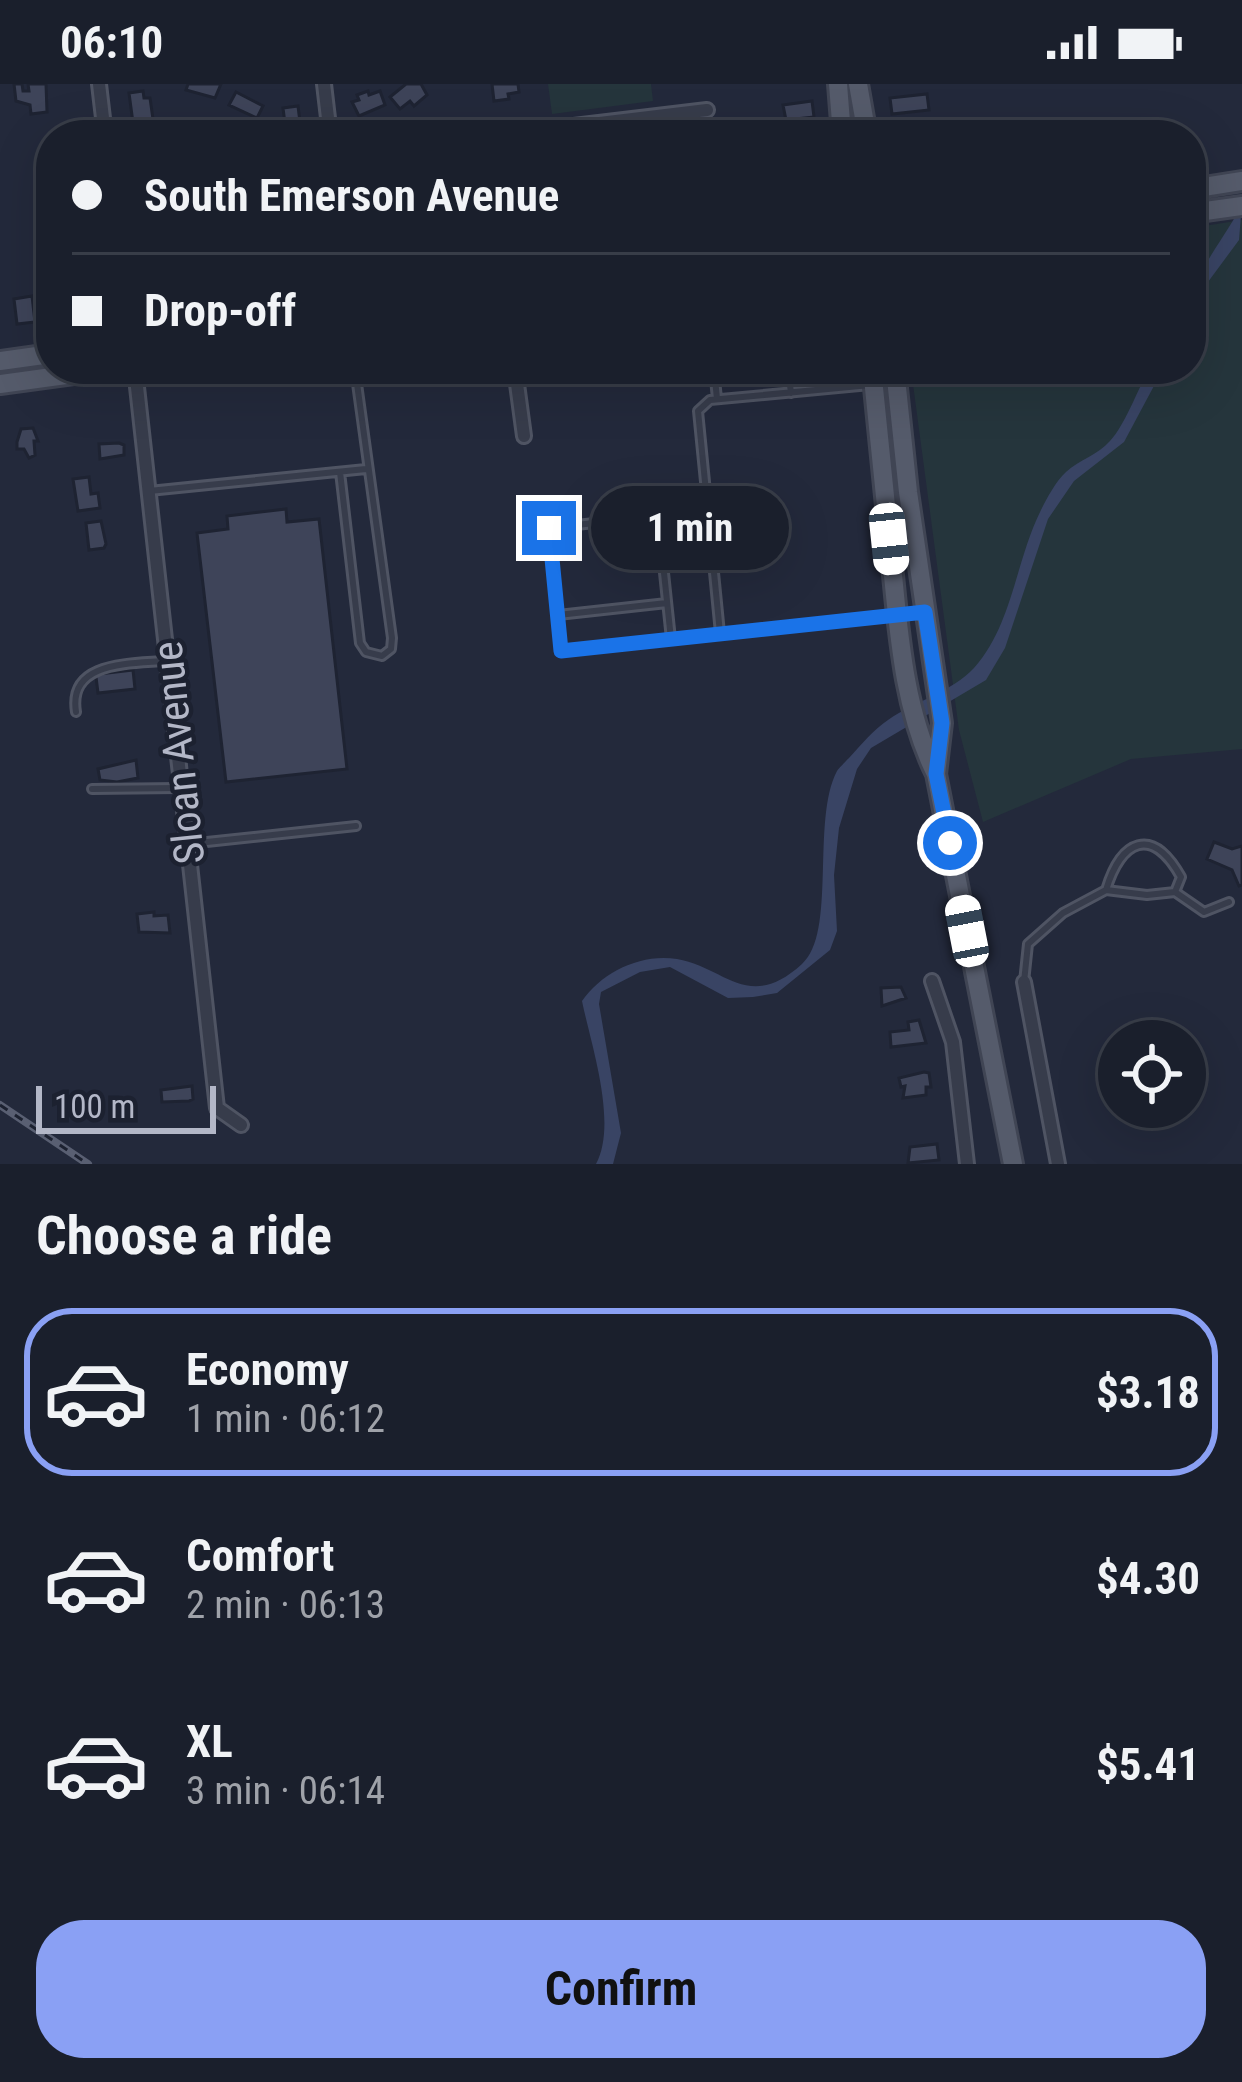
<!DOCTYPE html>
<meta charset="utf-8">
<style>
body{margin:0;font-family:"Roboto Condensed",sans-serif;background:#232734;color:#f1f3f6;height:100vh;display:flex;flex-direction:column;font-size:45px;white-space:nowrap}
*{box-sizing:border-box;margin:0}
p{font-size:39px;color:#9fa2a9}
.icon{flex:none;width:66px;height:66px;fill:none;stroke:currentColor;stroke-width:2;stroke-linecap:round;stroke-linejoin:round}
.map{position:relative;height:1080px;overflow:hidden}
.side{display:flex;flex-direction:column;background:#1a1f2c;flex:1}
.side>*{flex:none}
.hud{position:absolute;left:36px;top:36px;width:1170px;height:264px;border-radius:48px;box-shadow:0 12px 48px #0002,0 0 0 3px #383d48;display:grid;align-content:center;height:264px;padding:0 36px;background:#1a1f2c}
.buttons{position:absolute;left:1098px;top:936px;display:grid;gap:24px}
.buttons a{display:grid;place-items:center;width:108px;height:108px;border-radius:50%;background:#1a1f2c;box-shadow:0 12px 48px #0002,0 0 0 3px #383d48;font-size:60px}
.scale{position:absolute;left:36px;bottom:30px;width:180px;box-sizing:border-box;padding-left:12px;border:6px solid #b3b7c7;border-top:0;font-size:33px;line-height:42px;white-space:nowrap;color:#b3b7c7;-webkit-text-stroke:9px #1c2130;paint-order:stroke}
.end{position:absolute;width:54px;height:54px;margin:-27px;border:15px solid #1a73e8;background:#fff;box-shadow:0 0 0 6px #fff}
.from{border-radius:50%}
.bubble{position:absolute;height:84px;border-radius:42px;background:#1a1f2c;box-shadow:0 12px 48px #0002,0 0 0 3px #383d48;font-size:39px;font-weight:700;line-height:84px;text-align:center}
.car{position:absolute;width:36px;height:72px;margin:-36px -18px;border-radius:15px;box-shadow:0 0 9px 3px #0007;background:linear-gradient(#fff 24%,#345 0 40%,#fff 0 76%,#345 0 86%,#fff 0)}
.hud b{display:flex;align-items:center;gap:42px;height:114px;font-size:45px}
.hud b+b{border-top:3px solid #383d48}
.hud i{width:30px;height:30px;background:#f1f3f6}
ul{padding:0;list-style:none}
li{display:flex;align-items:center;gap:36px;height:168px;margin:0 24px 18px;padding:0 12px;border:6px solid transparent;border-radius:48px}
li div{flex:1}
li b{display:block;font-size:45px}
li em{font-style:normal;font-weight:700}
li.current{border-color:#8aa0f4}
li>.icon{width:108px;height:108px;stroke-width:1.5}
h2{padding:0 36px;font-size:54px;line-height:144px}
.cta{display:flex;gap:24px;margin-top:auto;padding:24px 36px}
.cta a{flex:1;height:138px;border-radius:48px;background:#8aa0f4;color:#111;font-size:48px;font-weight:700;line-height:138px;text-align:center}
.status{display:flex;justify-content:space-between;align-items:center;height:84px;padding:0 60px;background:#1a1f2c;direction:ltr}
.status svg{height:33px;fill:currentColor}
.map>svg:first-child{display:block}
.green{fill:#25353c}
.water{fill:#394464}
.building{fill:#3e4459;stroke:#1e2332;stroke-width:3}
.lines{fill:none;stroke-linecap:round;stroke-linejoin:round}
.service-casing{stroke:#4f5463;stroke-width:12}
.minor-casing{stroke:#4f5463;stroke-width:18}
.primary-casing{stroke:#404554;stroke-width:24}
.service{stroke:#373c4b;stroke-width:6}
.minor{stroke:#373c4b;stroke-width:12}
.primary{stroke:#555b6b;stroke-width:18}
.rail-casing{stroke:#595f72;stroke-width:8}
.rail{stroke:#1c2130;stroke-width:3;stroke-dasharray:9;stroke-linecap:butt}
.route{stroke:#1a73e8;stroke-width:15}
.labels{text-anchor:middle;stroke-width:9;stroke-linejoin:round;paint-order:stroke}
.street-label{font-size:42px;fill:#b3b7c7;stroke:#1c2130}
</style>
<div class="status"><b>06:10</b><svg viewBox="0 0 49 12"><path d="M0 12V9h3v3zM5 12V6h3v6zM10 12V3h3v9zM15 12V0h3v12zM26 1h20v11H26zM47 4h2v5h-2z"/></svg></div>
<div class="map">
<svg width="1242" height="1080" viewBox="0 0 1242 1080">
<rect width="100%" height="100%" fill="#23293b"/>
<path class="green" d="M 548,0 L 651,0 L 653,17 L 552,30 Z
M 1242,136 L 1242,665 L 1131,675 L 983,738 L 959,646 L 911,285 L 1191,285 L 1191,144 Z"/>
<path class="water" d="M 1242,119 L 1239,156 L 1191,221 C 1191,191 1229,150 1242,119 Z
M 1149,285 L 1163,285 L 1124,358 L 1074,397 L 1048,435 L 1005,564 L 986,596 L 871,664 L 857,685 L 839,744 L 834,791 L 837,847 L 830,866 L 777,909 L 753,913 L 728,914 L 670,883 L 640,888 L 601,908 L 599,920 L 621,1049 L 613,1080 L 596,1080 C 618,1039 591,961 582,917 C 602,888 641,869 677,875 C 725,883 748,929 802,880 C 837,849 811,736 837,687 C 838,685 848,675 849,674 C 862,660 873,646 888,636 C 915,617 952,608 974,584 C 1013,540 1015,478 1041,426 C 1047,414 1056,397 1066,388 C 1079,376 1098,371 1110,357 C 1125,341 1138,305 1149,285 Z"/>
<path class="building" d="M 14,0 L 22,0 L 23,7 L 29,7 L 28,0 L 46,0 L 47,28 L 31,30 L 30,21 L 16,17 Z
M 221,0 L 215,14 L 186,6 L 188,0 Z
M 406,0 L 421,0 L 427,11 L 414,22 L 410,17 L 400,25 L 390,13 Z
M 492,0 L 518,0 L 519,8 L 508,10 L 509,15 L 494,17 Z
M 143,7 L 144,14 L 150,14 L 153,35 L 133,39 L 129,9 Z
M 368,7 L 369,11 L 380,7 L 385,21 L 359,32 L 352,18 L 359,16 L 357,11 Z
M 236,8 L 263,22 L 257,34 L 229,21 Z
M 927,10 L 929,26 L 892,30 L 890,14 Z
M 812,17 L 814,33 L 786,36 L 783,21 Z
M 298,22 L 301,46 L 286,48 L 283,24 Z
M 51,85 L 51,124 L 47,125 L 43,86 Z
M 32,212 L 35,238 L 17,240 L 14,215 Z
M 33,344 L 38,357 L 34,357 L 35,371 L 29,374 L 24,365 L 17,365 L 17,358 L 21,345 Z
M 119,359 L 124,361 L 124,371 L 100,375 L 99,360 Z
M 89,393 L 91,410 L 98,409 L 100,424 L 78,427 L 73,395 Z
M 286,425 L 287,438 L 319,435 L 347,685 L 226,698 L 197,449 L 228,445 L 227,432 Z
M 101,437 L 106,460 L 104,464 L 89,466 L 86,439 Z
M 133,586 L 135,605 L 98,609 L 96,593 L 99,590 Z
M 136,676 L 138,694 L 117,698 L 100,696 L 98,685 Z
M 1214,758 L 1232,765 L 1242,762 L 1242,801 L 1239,802 L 1232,786 L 1207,775 Z
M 154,828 L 154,832 L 168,831 L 170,849 L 139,848 L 137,830 Z
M 901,903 L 906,914 L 882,922 L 881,904 Z
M 919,936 L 926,959 L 891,963 L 890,948 L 909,946 L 908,938 Z
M 924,988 L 929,989 L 931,1003 L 926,1003 L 926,1011 L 903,1014 L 905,1002 L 901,1003 L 899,994 Z
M 192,1002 L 193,1015 L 189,1017 L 162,1018 L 161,1006 Z
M 937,1060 L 939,1076 L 908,1079 L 910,1063 Z"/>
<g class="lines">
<g class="service-casing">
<path id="service" d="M 714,285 L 717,315
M 788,285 L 791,309
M 340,388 L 360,559 L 366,568 L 382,572 L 391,565 L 392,554 L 355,285
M 149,407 L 366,385
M 558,531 L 667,519
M 720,549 L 698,327 L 710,316 L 870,301
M 671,555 L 658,432 L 549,444 L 561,567 C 681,554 801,541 921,528
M 76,628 C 68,578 127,580 164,577
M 92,705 L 178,704
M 188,760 L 356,742
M 1106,806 C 1121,756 1152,741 1181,793 L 1175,808
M 1024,898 L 1028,860 L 1063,829 L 1106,806 L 1147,811 L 1175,808 L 1204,828 L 1229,818"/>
</g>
<g class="minor-casing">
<path id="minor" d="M 99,0 L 105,51
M 324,0 L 330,51
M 499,51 L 707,26
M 135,285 L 217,1024 L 241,1041
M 515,285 L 524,352
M 932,897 L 953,958 L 967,1080
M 1024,898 L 1058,1080"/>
</g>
<g class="primary-casing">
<path id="primary" d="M 838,0 L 842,51
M 858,0 L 867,51
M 1191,105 L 1242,97
M 1191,129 L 1242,122
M 0,277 L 51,270
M 872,285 C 879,350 885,415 892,481 C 899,551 904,626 936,690 L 1013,1080
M 895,285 L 908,408 L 942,639 L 936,690
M 0,300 L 110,285"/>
</g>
<use href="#service" class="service"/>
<use href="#minor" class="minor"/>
<use href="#primary" class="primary"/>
<g class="rail-casing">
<path id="rail" d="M 0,1021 L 88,1080"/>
</g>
<use href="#rail" class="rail"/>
</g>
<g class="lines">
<path class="route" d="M 549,444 L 561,567 L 925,528 L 942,639 L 936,690 L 950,759"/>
</g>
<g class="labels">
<g class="street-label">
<text transform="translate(178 669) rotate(-96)" y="15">Sloan Avenue</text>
</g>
</g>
</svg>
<div class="buttons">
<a><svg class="icon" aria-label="locate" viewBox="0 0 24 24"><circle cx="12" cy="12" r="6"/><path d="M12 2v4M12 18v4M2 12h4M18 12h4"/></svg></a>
</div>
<div class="scale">100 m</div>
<i class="end from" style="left:950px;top:759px"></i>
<i class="end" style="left:549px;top:444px"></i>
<div class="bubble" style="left:591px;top:402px;width:198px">1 min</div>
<i class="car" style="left:889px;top:455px;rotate:174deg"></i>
<i class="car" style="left:967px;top:847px;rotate:349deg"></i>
<div class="hud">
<b><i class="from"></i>South Emerson Avenue</b>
<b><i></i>Drop-off</b>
</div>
</div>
<section class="side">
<h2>Choose a ride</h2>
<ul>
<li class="current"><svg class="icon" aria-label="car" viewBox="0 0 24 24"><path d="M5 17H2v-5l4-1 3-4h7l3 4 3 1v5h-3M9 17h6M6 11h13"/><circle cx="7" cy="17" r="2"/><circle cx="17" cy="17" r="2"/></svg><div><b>Economy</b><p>1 min · 06:12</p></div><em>$3.18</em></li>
<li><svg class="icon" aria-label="car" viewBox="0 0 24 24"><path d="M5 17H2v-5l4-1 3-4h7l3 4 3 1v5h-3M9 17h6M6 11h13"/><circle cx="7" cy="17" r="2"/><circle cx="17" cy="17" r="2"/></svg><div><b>Comfort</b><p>2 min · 06:13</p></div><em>$4.30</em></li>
<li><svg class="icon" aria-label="car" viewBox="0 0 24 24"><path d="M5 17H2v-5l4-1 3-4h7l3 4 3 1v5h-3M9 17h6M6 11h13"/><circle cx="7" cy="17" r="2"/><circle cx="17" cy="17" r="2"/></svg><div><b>XL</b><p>3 min · 06:14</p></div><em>$5.41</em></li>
</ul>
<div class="cta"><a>Confirm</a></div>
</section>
